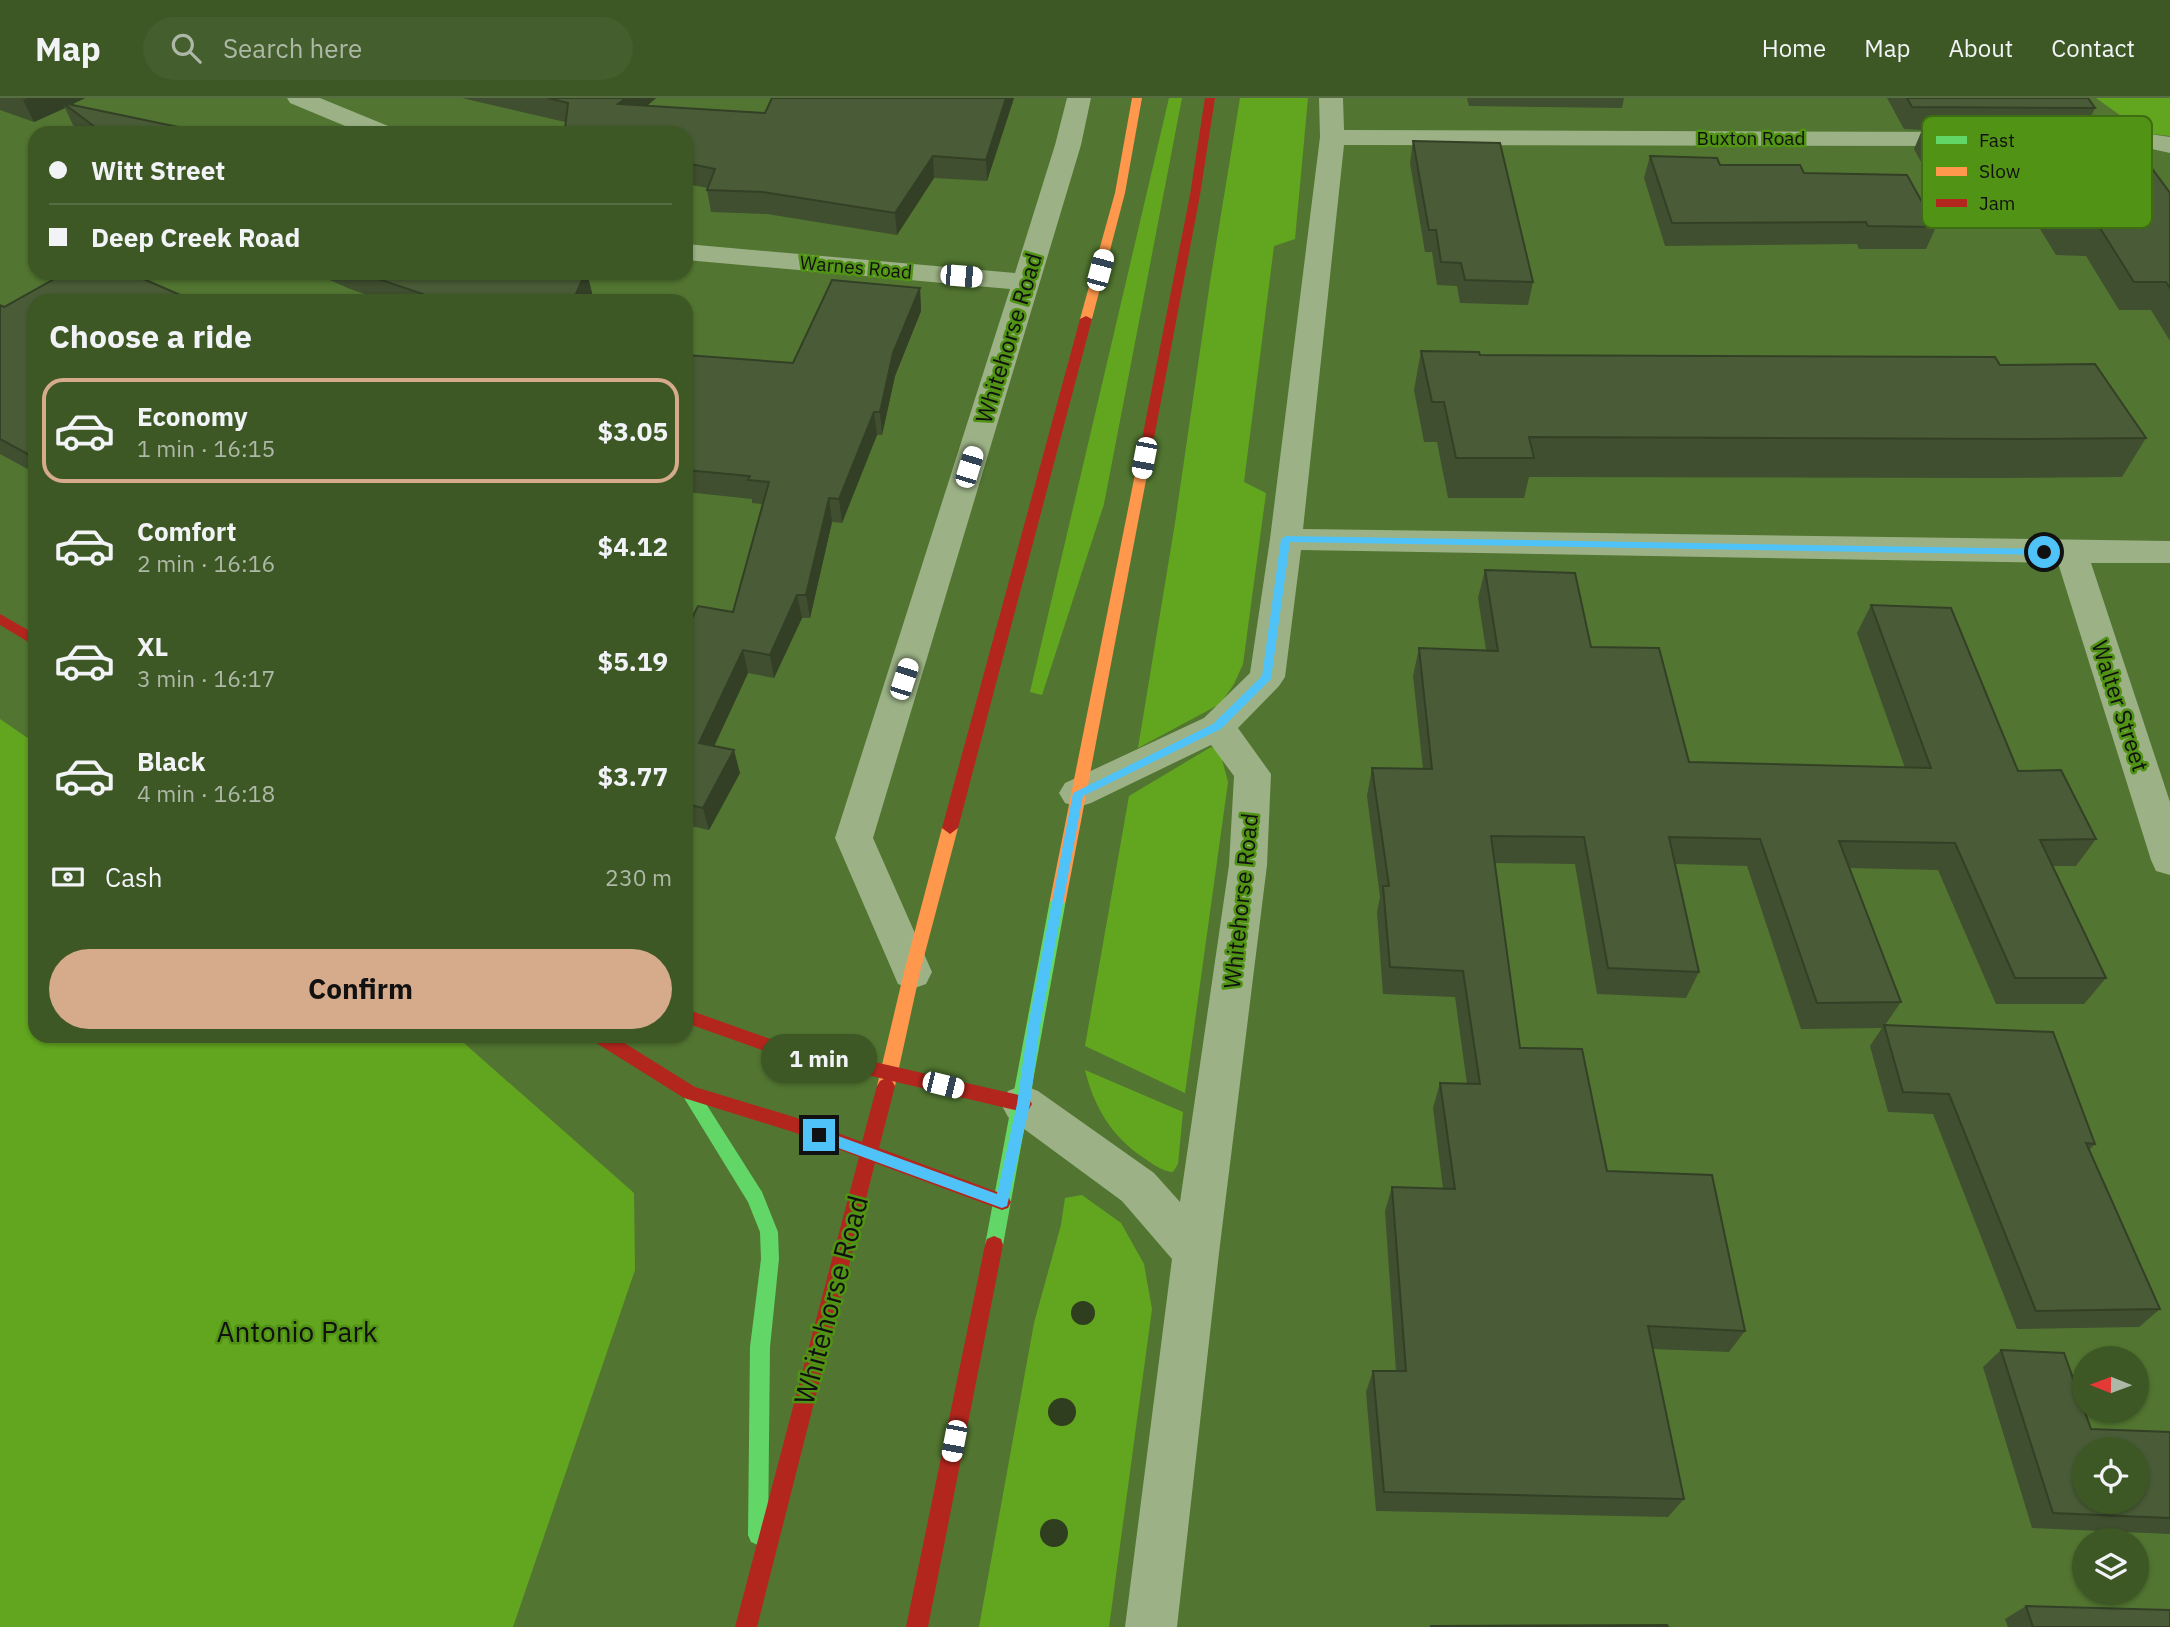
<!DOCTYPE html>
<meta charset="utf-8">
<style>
body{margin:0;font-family:"IBM Plex Sans",sans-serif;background:#455e2d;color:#f1f3f6;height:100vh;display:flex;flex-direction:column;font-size:26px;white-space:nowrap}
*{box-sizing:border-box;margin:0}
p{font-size:23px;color:#adb8a7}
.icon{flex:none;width:38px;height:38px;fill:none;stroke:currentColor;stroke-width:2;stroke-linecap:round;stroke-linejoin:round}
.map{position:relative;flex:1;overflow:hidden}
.sheet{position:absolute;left:28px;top:196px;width:665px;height:749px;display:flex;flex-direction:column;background:#3e5825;border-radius:21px;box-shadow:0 2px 5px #0004}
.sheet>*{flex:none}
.top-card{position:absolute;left:28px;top:28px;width:665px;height:154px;border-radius:21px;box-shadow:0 2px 5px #0004;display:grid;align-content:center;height:154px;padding:0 21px;background:#3e5825}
.needle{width:46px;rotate:271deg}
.controls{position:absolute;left:2072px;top:1248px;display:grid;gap:14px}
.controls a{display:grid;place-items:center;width:77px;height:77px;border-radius:50%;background:#3e5825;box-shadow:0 2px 5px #0004;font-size:35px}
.end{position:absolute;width:32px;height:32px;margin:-16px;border:9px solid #4fc3f7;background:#111;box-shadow:0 0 0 4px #111}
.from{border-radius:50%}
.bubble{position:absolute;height:49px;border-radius:24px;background:#3e5825;box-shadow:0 2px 5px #0004;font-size:23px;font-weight:700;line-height:49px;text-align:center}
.car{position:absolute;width:21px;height:42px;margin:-21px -10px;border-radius:9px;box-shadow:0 0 5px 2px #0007;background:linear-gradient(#fff 24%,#345 0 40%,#fff 0 76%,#345 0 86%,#fff 0)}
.top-card b{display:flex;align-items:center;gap:24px;height:66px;font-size:26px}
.top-card b+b{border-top:2px solid #576e42}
.top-card i{width:18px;height:18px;background:#f1f3f6}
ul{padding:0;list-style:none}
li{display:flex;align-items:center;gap:21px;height:105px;margin:0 14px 10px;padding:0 7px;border:4px solid transparent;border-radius:21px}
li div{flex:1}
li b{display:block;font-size:26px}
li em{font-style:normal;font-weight:700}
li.current{border-color:#d6ab8b}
li>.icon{width:63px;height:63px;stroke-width:1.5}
h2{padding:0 21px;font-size:32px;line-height:84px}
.pay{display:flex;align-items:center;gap:18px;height:77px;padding:0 21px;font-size:26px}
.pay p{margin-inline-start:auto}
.action{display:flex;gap:14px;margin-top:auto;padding:14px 21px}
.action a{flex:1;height:80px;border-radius:42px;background:#d6ab8b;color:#111;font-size:28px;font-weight:700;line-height:80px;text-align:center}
header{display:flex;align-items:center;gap:42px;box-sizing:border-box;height:98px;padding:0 35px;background:#3e5825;border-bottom:2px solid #576e42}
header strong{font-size:33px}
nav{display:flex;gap:38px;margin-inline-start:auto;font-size:24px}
.search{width:490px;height:63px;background:#455e2d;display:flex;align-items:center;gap:18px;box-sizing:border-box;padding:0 24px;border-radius:38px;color:#adb8a7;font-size:26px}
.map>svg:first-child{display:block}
.green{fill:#62a61f}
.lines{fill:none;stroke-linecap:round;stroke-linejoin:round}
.street{fill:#9cb286;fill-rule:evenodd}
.fast{fill:#63d668;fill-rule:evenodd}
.slow{fill:#ff974d;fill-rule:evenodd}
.jam{fill:#b3261e;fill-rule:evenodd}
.tree{fill:#2e3e1f}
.wall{fill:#3f4f2f}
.shaded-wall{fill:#334026}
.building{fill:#495c37;stroke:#334026;stroke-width:2;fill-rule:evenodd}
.route{fill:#4fc3f7}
.labels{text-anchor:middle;stroke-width:5;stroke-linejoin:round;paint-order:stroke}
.far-street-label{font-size:19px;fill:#111;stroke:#519314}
.street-label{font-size:23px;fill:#111;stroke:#519314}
.near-street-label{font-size:28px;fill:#111;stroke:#519314}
.near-park-label{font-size:28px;fill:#111;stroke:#519314}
.key{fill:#519314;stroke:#3e6c13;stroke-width:2}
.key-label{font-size:19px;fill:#111}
</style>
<header>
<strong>Map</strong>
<div class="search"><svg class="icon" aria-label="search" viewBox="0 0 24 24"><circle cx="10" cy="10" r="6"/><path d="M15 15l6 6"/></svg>Search here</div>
<nav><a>Home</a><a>Map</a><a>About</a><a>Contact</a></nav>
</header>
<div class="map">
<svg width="2170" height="1529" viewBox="0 0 2170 1529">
<rect width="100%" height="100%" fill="#527631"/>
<path class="green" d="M 1169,0 L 1182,0 L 1104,406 L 1042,597 L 1030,594 Z
M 1240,0 L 1308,0 L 1295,141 L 1274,148 L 1244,384 L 1266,395 L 1243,566 L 1234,586 L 1220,606 L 1138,650 L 1175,425 L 1210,184 Z
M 2096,0 L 2170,0 L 2170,38 L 2145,35 Z
M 0,621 L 35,645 L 35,938 L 456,938 L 634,1095 L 635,1172 L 513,1529 L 0,1529 Z
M 1211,649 L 1220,654 L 1228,684 L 1185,995 L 1085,948 L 1129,698 Z
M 1085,972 L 1183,1014 L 1178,1066 L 1173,1074 C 1162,1073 1154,1067 1144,1060 C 1112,1039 1094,1009 1085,972 Z
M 1082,1097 L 1121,1125 L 1144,1166 L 1152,1211 L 1109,1529 L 979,1529 L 1034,1225 L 1061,1127 L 1065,1100 Z"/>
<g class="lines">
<path class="street" d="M 287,0 L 320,0 L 393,30 L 396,35 L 362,35 L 290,5 Z
M 1067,0 L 1091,0 L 1081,47 L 873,740 L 932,874 L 926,886 L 912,891 L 898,886 L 835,740 L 1010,191 L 686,162 L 686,146 L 1015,175 L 1055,47 Z
M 1319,0 L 1343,0 L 1344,32 L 1969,34 L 1978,36 L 1981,41 L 1978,46 L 1969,48 L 1344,47 L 1303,431 L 2170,443 L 2170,465 L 2091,465 L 2170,704 L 2170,777 L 2156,773 L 2151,762 L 2058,465 L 1301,452 L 1285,579 L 1279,588 L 1238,630 L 1271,676 L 1267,767 L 1219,1155 L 1177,1529 L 1125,1529 L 1172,1161 L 1122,1103 L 1008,1019 L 1001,1006 L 1008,993 L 1023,987 L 1038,993 L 1154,1075 L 1180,1104 L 1229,767 L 1234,678 L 1211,647 L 1091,705 L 1078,709 L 1065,705 L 1059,695 L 1065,685 L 1204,620 L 1250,575 L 1270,441 L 1320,39 Z
M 2071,35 L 2143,35 L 2170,39 L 2170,55 L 2143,49 L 2062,47 L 2059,42 L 2062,37 Z"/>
<path class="fast" d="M 1058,796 L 1064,798 L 1066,802 L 1003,1147 L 1001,1153 L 994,1156 L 987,1153 L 985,1147 L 1050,802 L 1052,798 Z
M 690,987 L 696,990 L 762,1094 L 778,1134 L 779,1161 L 770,1249 L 768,1437 L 765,1444 L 758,1447 L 751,1444 L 748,1437 L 750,1249 L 761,1161 L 760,1134 L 748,1104 L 681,995 L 684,990 Z"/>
<path class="slow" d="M 1132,0 L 1142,0 L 1125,95 L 1092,221 L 1086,224 L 1080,221 L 1115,95 Z
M 1145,352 L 1151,356 L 1066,802 L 1064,806 L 1052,806 L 1050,802 L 1139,356 Z
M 950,724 L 958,730 L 920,874 L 895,988 L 892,993 L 886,996 L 880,993 L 877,988 L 904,874 L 942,730 Z"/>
<path class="jam" d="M 1205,0 L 1215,0 L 1200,97 L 1151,356 L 1145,360 L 1139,356 L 1190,97 Z
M 1086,218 L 1092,221 L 958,730 L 950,736 L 942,730 L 1080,221 Z
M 0,516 L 35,536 L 35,548 L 0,527 Z
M 686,911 L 787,947 L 813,950 L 1023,998 L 1029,1001 L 1032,1006 L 1029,1011 L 1023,1014 L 892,983 L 895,988 L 879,1050 L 1008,1098 L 1011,1104 L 1008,1110 L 1002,1112 L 875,1065 L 757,1529 L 735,1529 L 859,1059 L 793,1034 L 684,1000 L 593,943 L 590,938 L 613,938 L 695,989 L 794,1019 L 862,1044 L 877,988 L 880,983 L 884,981 L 813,964 L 787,961 L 686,925 Z
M 994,1138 L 1001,1141 L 1003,1147 L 928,1529 L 906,1529 L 985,1147 L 987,1141 Z"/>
</g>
<g class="tree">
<circle cx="1083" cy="1215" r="12"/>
<circle cx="1062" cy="1314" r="14"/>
<circle cx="1054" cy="1435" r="14"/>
</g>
<path class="wall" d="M 0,0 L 85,0 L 70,7 L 207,35 L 83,35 L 73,27 L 65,10 L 34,24 L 0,12 Z
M 462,0 L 656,0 L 647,8 L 765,15 L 772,0 L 1014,0 L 987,83 L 934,80 L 897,137 L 767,116 L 711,114 L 707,92 L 708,90 L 686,86 L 686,35 L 566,35 L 565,31 L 565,24 Z
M 1467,0 L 1624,0 L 1622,10 L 1469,8 Z
M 1887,0 L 2088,0 L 2095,10 L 2088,24 L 2131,53 L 2170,95 L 2170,243 L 2151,212 L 2119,212 L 2086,158 L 2056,157 L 2024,105 L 1942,103 L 1914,51 L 1922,32 L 1904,31 Z
M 1413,43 L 1533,184 L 1528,207 L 1460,205 L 1457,188 L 1437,187 L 1432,154 L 1425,154 L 1410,65 Z
M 1650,58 L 1720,67 L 1804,75 L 1936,129 L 1926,151 L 1859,151 L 1857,146 L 1665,148 L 1644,80 Z
M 314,175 L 587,175 L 592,195 L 589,203 L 385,203 L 350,191 Z
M 920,190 L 921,213 L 895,278 L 882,337 L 877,337 L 842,425 L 832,424 L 810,520 L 802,520 L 774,580 L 748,575 L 714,648 L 740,675 L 709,732 L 686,727 L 686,532 L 733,514 L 762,406 L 752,405 L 752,401 L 686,394 L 686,257 L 793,265 Z
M 35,203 L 35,375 L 0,356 L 0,207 L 4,209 Z
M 1421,253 L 1480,257 L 2000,267 L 2146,340 L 2122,379 L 1999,380 L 1529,379 L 1524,400 L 1448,400 L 1437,344 L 1424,344 L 1414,292 Z
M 1485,472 L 1591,549 L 1689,664 L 1905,670 L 1857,535 L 1871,507 L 2018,673 L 2096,741 L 2076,768 L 2053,768 L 2106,880 L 2084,906 L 1996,906 L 1938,772 L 1849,770 L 1901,904 L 1885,927 L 2095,1046 L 2089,1052 L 2160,1211 L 2139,1229 L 2017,1231 L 1933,1016 L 1888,1014 L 1870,948 L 1882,930 L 1801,931 L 1747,768 L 1675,766 L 1699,874 L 1686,900 L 1597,896 L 1575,766 L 1494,765 L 1520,950 L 1607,1073 L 1745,1233 L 1729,1254 L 1653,1251 L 1684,1401 L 1668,1419 L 1376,1413 L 1366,1294 L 1373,1273 L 1396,1273 L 1385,1113 L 1392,1089 L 1443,1091 L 1433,1010 L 1440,985 L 1467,986 L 1455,899 L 1383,896 L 1377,814 L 1380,799 L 1367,698 L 1372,670 L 1423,671 L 1413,578 L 1419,550 L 1486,552 L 1478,500 Z
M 2001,1252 L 2091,1331 L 2170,1334 L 2170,1436 L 2032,1430 L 1983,1269 Z
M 2026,1508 L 2170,1529 L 2008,1529 L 2005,1521 Z"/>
<path class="shaded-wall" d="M 28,0 L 85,0 L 67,9 L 63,5 L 65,10 L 34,24 L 23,2 Z
M 626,0 L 656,0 L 623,28 L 618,6 Z
M 1006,0 L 1014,0 L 987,83 L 986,62 Z
M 933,58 L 934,80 L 897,137 L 895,115 Z
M 585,175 L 587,175 L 592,195 L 589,203 L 573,203 Z
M 920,190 L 921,213 L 895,278 L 882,337 L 880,314 L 893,255 Z
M 180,197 L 183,203 L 170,203 Z
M 874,314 L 877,337 L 842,425 L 839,401 Z
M 829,400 L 832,424 L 810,520 L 806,497 Z
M 797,497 L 802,520 L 774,580 L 770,557 Z
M 743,552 L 748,575 L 705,668 L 699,645 Z
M 734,652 L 740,675 L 709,732 L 703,710 Z"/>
<path class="building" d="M 548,0 L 626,0 L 618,6 L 765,15 L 772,0 L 1006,0 L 986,62 L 933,58 L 895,115 L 763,94 L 707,92 L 715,71 L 686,65 L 686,35 L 584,35 L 565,31 L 568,5 Z
M 1907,0 L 2088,0 L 2095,10 L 1912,9 Z
M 63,5 L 207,35 L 103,35 Z
M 1925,24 L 2111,25 L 2131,53 L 2139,53 L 2170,95 L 2170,190 L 2166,184 L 2134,184 L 2100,130 L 2069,129 L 2037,77 L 1953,76 Z
M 1413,43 L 1500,45 L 1533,184 L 1465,182 L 1461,165 L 1441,164 L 1436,132 L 1429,132 Z
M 1650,58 L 1717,60 L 1720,67 L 1800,67 L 1804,75 L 1907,77 L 1936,129 L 1868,128 L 1866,124 L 1672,125 Z
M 65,175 L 130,175 L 180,197 L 170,203 L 35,203 L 35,360 L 0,341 L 0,207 L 4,209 Z
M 361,175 L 585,175 L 573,203 L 443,203 Z
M 832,182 L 920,190 L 893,255 L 880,314 L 874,314 L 839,401 L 829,400 L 806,497 L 797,497 L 770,557 L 743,552 L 699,645 L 734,652 L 703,710 L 686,706 L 686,532 L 698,508 L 733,514 L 769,384 L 748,382 L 750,378 L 686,372 L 686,257 L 793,265 Z
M 1421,253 L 1479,254 L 1480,257 L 1995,259 L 2000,267 L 2095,266 L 2146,340 L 2020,341 L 1529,339 L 1534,360 L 1456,360 L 1444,304 L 1432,304 Z
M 1485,472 L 1575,475 L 1591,549 L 1659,550 L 1689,664 L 1931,670 L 1871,507 L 1951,510 L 2018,673 L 2061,672 L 2096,741 L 2040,742 L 2106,880 L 2015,880 L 1955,745 L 1839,743 L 1901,904 L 1817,905 L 1760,741 L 1669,739 L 1699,874 L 1608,870 L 1584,739 L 1491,738 L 1520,950 L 1582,951 L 1607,1073 L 1712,1077 L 1745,1233 L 1648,1228 L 1684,1401 L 1384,1394 L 1373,1273 L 1406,1273 L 1392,1089 L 1455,1091 L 1440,985 L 1480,986 L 1463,873 L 1390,869 L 1383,788 L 1389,788 L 1372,670 L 1432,671 L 1419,550 L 1498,553 Z
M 1884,927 L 2053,934 L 2095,1046 L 2086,1045 L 2160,1211 L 2036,1213 L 1949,996 L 1903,994 Z
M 2001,1252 L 2064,1255 L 2091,1331 L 2170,1334 L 2170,1420 L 2053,1415 ZM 2084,1351 L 2137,1351 L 2137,1404 L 2084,1404 Z
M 2026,1508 L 2170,1512 L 2170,1529 L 2033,1529 Z
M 1667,1527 L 1668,1529 L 1431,1529 L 1431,1528 Z"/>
<path class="route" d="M 1286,438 L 2044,451 L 2048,454 L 2044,457 L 1290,444 L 1271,581 L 1221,631 L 1083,698 L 1040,928 L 1030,1006 L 1007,1108 L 1002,1110 L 814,1041 L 814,1033 L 819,1031 L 997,1096 L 1017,1006 L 1028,928 L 1073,695 L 1213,626 L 1262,578 L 1281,441 Z"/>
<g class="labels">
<g class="far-street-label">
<text x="1751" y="47">Buxton Road</text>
<text transform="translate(856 169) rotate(5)" y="7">Warnes Road</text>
</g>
<g class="street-label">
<text transform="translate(1009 240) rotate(-73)" y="8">Whitehorse Road</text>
<text transform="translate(2120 608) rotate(72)" y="8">Walter Street</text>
<text transform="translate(1241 803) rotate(-84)" y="8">Whitehorse Road</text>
</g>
<g class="near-street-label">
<text transform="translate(831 1202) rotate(-75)" y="10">Whitehorse Road</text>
</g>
<g class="near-park-label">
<text x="297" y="1244">Antonio Park</text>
</g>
</g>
<rect x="1922" y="18" width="230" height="112" rx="10" class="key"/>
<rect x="1936" y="38" width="31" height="8" fill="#63d668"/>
<rect x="1936" y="69" width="31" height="9" fill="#ff974d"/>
<rect x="1936" y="101" width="31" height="8" fill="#b3261e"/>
<g class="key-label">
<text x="1979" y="49">Fast</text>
<text x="1979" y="80">Slow</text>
<text x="1979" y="112">Jam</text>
</g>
</svg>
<div class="controls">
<a><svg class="needle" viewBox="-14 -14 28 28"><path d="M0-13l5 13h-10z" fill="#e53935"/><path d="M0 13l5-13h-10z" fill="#adb8a7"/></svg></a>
<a><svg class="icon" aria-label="locate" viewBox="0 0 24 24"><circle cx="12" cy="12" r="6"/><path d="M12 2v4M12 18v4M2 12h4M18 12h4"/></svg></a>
<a><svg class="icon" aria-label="layers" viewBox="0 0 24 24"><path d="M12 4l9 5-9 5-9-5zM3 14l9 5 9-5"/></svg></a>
</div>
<i class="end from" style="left:2044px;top:454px"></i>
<i class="end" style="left:819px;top:1037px"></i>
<div class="bubble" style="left:761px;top:936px;width:116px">1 min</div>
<i class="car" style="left:1100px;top:172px;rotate:15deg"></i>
<i class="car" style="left:961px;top:178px;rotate:95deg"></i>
<i class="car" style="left:1144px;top:360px;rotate:191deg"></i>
<i class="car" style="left:969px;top:369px;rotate:17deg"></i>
<i class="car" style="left:904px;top:581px;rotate:18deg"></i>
<i class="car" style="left:943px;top:987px;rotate:104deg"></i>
<i class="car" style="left:954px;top:1343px;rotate:191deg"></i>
<div class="top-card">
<b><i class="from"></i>Witt Street</b>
<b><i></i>Deep Creek Road</b>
</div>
<section class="sheet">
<h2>Choose a ride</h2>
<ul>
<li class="current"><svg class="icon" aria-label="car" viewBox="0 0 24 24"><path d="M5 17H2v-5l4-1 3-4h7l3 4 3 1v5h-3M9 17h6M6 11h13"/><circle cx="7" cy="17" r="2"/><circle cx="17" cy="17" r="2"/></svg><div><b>Economy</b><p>1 min · 16:15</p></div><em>$3.05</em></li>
<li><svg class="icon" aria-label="car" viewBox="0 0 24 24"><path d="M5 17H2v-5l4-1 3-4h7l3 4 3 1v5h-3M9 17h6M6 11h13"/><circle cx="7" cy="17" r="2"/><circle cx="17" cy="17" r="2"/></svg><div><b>Comfort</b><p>2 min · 16:16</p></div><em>$4.12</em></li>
<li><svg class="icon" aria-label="car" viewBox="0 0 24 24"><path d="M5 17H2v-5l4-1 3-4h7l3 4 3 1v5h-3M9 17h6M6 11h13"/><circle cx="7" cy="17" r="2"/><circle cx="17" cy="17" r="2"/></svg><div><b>XL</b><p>3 min · 16:17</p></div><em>$5.19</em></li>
<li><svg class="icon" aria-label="car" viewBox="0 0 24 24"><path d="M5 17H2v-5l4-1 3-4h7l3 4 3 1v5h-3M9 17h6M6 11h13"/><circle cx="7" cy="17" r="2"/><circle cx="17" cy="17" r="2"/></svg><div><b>Black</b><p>4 min · 16:18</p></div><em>$3.77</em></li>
</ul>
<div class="pay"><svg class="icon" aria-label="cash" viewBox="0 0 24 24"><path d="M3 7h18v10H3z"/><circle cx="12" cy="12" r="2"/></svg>Cash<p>230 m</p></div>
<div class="action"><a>Confirm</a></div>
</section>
</div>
